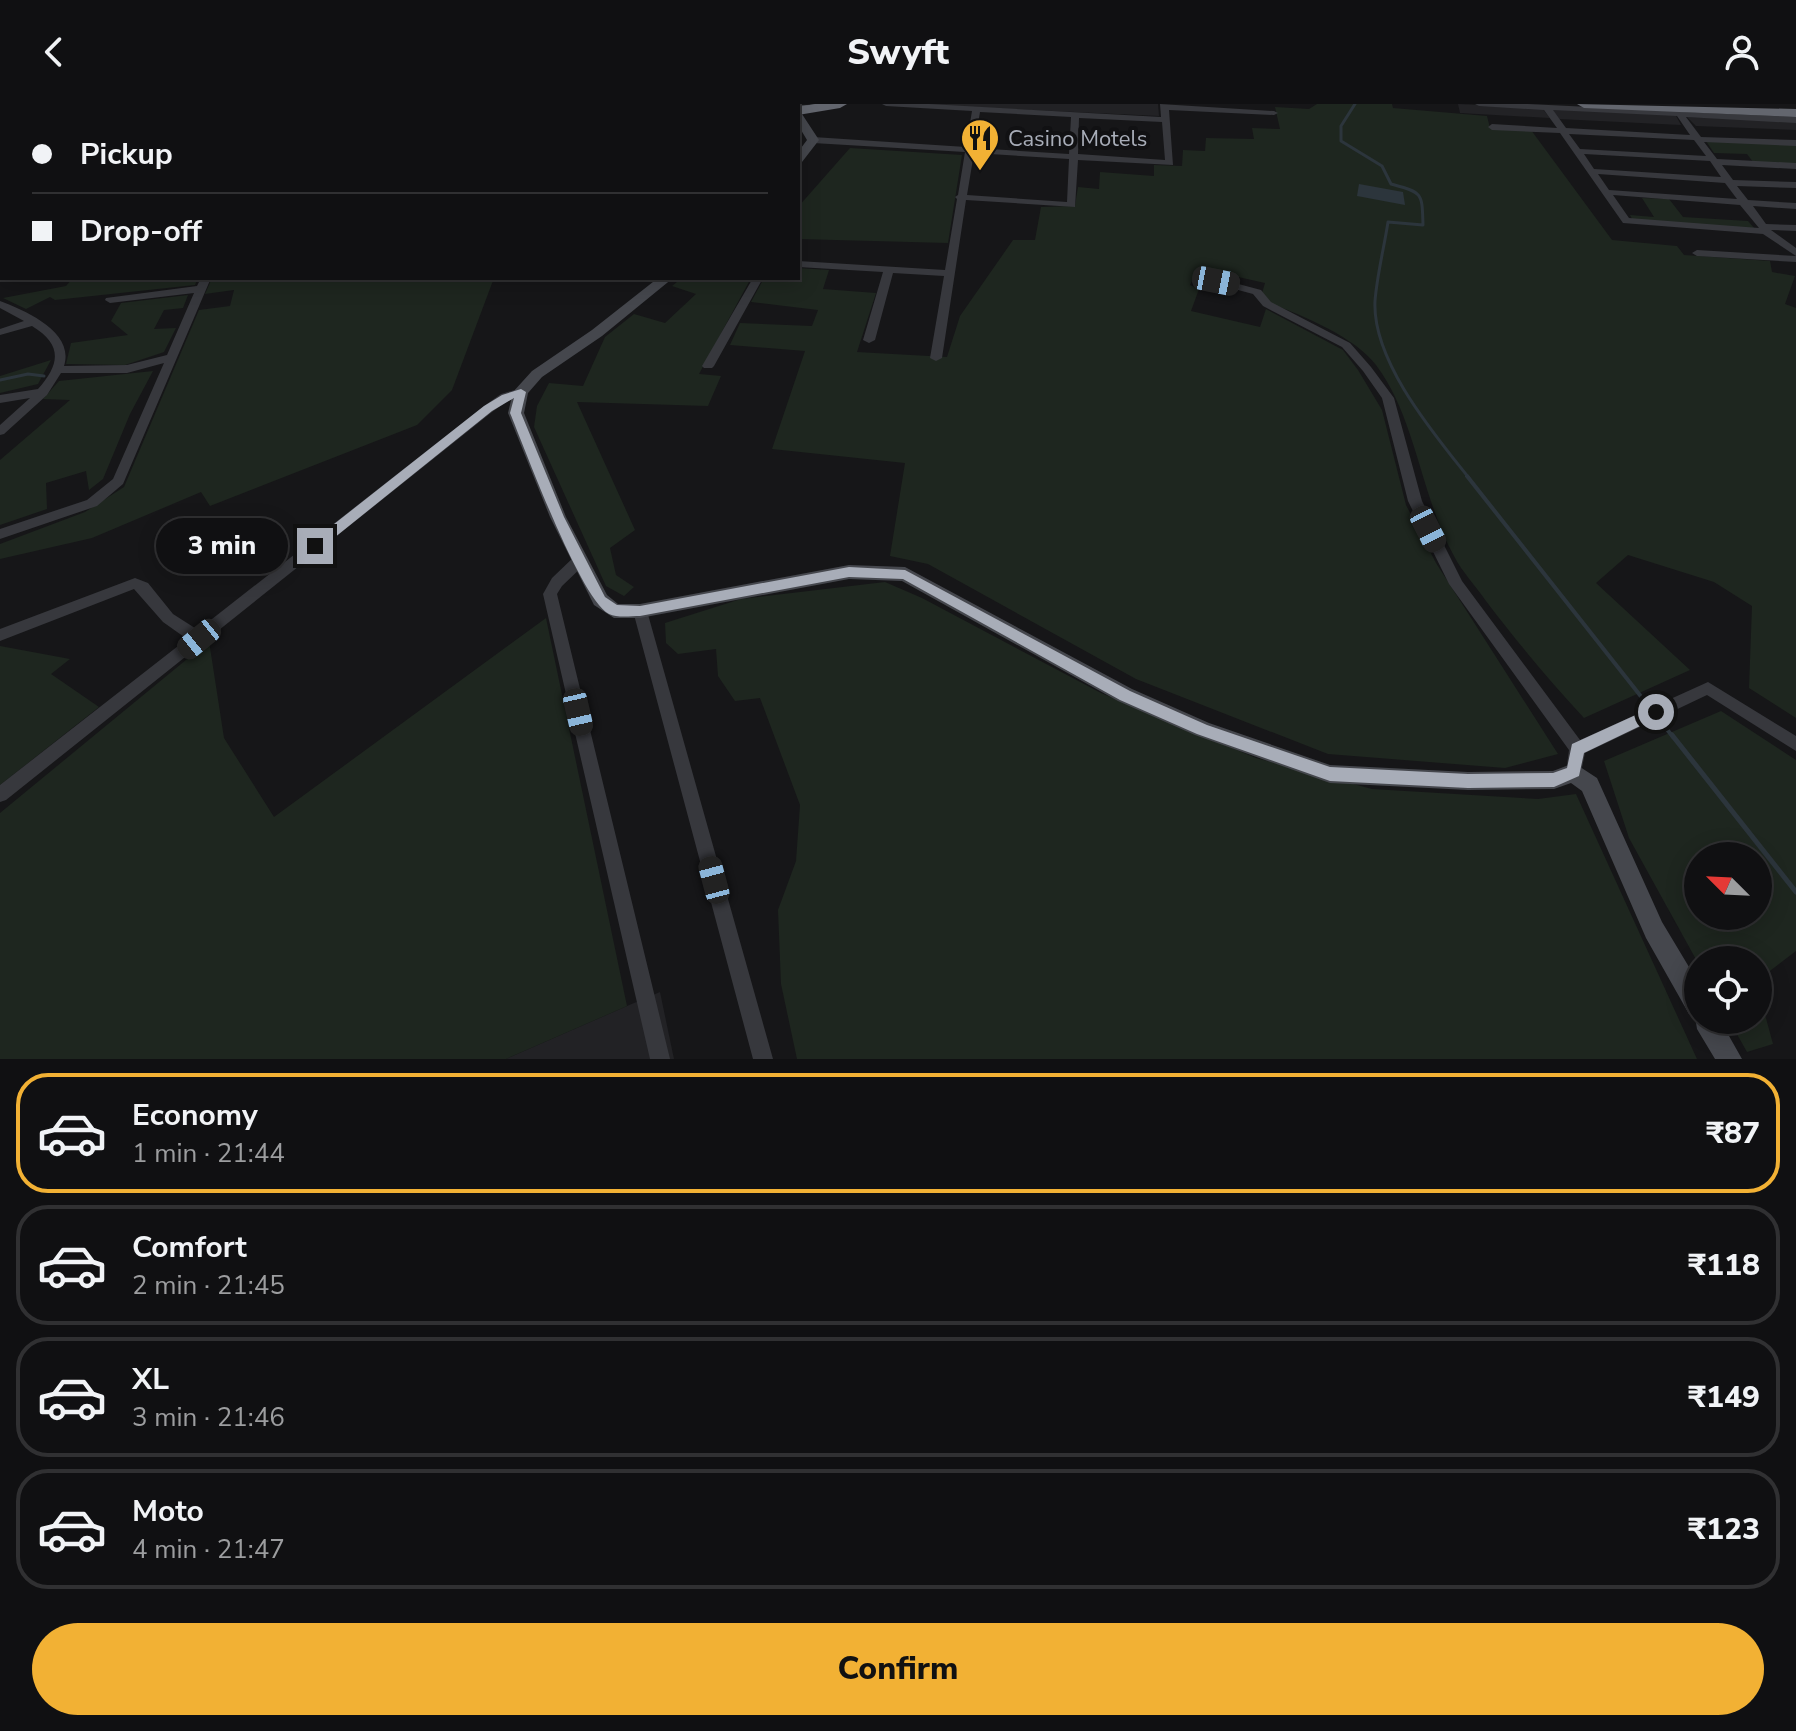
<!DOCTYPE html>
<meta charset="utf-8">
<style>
body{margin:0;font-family:"Nunito Sans",sans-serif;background:#19191b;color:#f1f3f6;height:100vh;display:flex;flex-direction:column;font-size:30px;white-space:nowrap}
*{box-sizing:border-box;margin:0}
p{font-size:26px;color:#9c9d9f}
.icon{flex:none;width:44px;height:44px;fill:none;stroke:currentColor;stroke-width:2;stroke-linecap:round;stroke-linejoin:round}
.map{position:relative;height:955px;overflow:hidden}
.side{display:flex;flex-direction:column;background:#101012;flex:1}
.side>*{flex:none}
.hud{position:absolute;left:0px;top:0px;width:800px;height:176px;box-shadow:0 4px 20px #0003,0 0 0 2px #303032;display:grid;align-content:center;height:176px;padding:0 32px;background:#101012}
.needle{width:52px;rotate:294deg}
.fabs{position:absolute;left:1684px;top:738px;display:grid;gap:16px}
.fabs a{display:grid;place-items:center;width:88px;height:88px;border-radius:50%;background:#101012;box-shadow:0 4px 20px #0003,0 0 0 2px #303032;font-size:40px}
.end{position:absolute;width:36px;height:36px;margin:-18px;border:10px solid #a8adb8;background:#111;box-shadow:0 0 0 4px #111}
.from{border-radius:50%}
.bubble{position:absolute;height:56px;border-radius:28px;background:#101012;box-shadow:0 4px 20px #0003,0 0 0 2px #303032;font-size:26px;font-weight:800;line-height:56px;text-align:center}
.car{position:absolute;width:24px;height:48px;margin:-24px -12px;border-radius:10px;box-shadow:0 0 6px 2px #0007;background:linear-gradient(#222 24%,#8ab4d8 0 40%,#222 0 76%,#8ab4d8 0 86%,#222 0)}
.hud b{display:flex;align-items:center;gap:28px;height:76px;font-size:30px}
.hud b+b{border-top:2px solid #303032}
.hud i{width:20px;height:20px;background:#f1f3f6}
ul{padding:14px 0 0;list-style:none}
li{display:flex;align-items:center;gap:24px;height:120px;margin:0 16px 12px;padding:0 16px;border:4px solid #303032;border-radius:32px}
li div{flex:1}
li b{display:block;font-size:30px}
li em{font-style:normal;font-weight:800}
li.on{border-color:#f2b134}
li>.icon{width:72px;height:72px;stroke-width:1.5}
.primary-button{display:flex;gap:16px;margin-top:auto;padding:16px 32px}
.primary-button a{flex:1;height:92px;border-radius:48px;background:#f2b134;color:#111;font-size:32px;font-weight:800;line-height:92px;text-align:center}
header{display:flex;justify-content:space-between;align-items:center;height:104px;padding:0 32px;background:#101012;font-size:36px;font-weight:800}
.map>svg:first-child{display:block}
.built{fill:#222225}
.green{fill:#1e261f;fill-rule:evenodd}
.water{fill:#2c353c}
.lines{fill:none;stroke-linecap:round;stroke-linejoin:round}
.stream-far2{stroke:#2c353c;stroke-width:3}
.stream-far1{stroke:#2c353c;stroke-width:4}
.stream{stroke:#2c353c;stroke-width:5}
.street{fill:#37383d;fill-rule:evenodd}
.secondary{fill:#45474d;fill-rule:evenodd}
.primary{fill:#53555c;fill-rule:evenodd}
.highway{fill:#63666e;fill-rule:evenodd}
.route{fill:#a8adb8}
.labels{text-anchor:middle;stroke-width:8;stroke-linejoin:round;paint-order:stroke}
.far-poi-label{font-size:22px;fill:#a8adb8;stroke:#111113;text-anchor:start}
</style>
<header><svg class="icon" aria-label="back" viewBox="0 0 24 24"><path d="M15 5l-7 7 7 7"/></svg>Swyft<svg class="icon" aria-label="person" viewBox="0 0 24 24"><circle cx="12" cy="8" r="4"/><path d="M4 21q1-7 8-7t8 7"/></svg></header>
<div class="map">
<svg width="1796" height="955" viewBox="0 0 1796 955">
<rect width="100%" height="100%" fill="#161618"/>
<path class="built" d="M 1158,0 L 1159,12 L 924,1 L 924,0 Z
M 1458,0 L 1542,4 L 1550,14 L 1460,9 Z
M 1551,5 L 1675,10 L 1681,21 L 1559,15 Z
M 1687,13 L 1796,17 L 1796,26 L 1696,22 Z
M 660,888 L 674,955 L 506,955 L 627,902 Z"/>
<path class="green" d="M 1317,0 L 1392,0 L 1393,4 L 1487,12 L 1490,24 L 1531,26 L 1612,136 L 1677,142 L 1684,151 L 1770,157 L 1772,168 L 1795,172 L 1785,200 L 1796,204 L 1796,614 L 1749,584 L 1752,502 L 1714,478 L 1628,451 L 1596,479 L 1690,566 L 1584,614 C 1549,576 1517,538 1486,497 C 1476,482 1462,468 1454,452 C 1421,393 1416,314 1376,261 C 1355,232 1294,207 1260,196 L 1265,179 L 1216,168 L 1214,173 L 1196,169 L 1190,181 L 1199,185 L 1191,207 L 1260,223 L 1266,205 L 1343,246 L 1358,266 L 1382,306 L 1406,401 L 1436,459 L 1558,650 L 1505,664 L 1328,650 L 1136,575 L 928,460 L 890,452 L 905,359 L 772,345 L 805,247 L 730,241 L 740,219 L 812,222 L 818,206 L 751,198 L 764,174 L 798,174 L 798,164 L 829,166 L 823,185 L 876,189 L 857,248 L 947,253 L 960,212 L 1013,136 L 1035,136 L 1041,103 L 1075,102 L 1078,83 L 1099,85 L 1100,68 L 1154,72 L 1154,61 L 1182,62 L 1183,46 L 1205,47 L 1206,34 L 1254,35 L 1252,24 L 1280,25 L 1275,3 L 1309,5 Z
M 1706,37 L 1796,41 L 1796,60 L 1753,58 L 1747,50 L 1714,49 Z
M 850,44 L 962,51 L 948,139 L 798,135 L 798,103 Z
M 1642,94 L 1669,95 L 1683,113 L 1748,117 L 1755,125 L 1633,117 L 1630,111 L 1654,113 Z
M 73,174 L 198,174 L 195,181 L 55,196 L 50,193 L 26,205 L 3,194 L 66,182 Z
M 212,174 L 494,174 L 452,286 L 417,321 L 210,402 L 201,388 L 92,434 L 0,455 L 0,440 L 85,408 L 124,383 L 199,206 L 230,202 L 234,186 L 205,190 Z
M 682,174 L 751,174 L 699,270 L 721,272 L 708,302 L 577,298 L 635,426 L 610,444 L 616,471 L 634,483 L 624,492 L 606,482 L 534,323 L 537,302 L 549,279 L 583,282 L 605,233 L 634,210 L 665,219 L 696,190 L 672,182 Z
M 188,191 L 183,204 L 164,206 L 154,225 L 176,224 L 164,248 L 125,261 L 66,260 L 71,239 L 128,231 L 111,217 L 121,199 Z
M 51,256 L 38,280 L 0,289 L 0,272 Z
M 153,267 L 130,310 L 103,375 L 89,386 L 86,367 L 46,379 L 47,405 L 0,421 L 0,356 L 70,296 L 43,295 L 59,277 Z
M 885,478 L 922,494 L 1101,589 L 1256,654 L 1372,685 L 1538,695 L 1576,690 L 1697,955 L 797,955 L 781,880 L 778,806 L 796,757 L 800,701 L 760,594 L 735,597 L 718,572 L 716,545 L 678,550 L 666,539 L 665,519 L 741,495 Z
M 546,514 L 627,902 L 506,955 L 0,955 L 0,709 L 209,537 L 224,634 L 274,713 Z
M 0,542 L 70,555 L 51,570 L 99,603 L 0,681 Z
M 1721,607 L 1796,656 L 1796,847 L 1758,876 L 1758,856 L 1698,856 L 1698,859 L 1629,734 L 1604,657 ZM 1698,752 L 1758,752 L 1758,812 L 1698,812 Z
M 1758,885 L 1773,940 L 1747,948 L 1729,916 L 1758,916 Z"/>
<path class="water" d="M 1359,80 L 1403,88 L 1405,101 L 1357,92 Z"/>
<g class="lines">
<path class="stream-far2" d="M 1355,0 L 1341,22 L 1341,37 L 1382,62 L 1391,80 C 1423,89 1422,88 1423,121 L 1388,118 C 1384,144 1377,171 1375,197 C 1372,257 1434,330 1469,374
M 0,276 L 28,270 L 44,272"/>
<path class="stream-far1" d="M 1467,372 L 1673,633"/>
<path class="stream" d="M 1672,631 L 1796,788"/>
<path class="street" d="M 93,0 L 102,0 L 92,2 Z
M 153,0 L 175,0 L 173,2 L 151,2 Z
M 649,0 L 657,0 L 657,2 L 649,2 Z
M 770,0 L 779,0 L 780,2 L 771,2 Z
M 882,0 L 929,0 L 1161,13 L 1160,0 L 1274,7 L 1278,9 L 1274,11 L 1169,6 L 1173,61 L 1078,56 L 1075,103 L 966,96 L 942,254 L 936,257 L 930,254 L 944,172 L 893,169 L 875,236 L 869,239 L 863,236 L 883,168 L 798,163 L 798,157 L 945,166 L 957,95 L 955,93 L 958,91 L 965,48 L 813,39 L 809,36 L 813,33 L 966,43 L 972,7 L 886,2 ZM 980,8 L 1071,13 L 1069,50 L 974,44 ZM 1079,14 L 1162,18 L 1165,56 L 1078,50 ZM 974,49 L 1069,55 L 1067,98 L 967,91 Z
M 1475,0 L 1528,0 L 1673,7 L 1677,5 L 1682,8 L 1796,13 L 1796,19 L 1686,13 L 1701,33 L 1796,36 L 1796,42 L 1704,38 L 1717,55 L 1796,59 L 1796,65 L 1722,61 L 1733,76 L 1796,78 L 1796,84 L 1737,82 L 1748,96 L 1796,99 L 1796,105 L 1753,102 L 1766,120 L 1796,121 L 1796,127 L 1771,126 L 1796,144 L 1796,158 L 1697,152 L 1692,149 L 1697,146 L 1796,152 L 1763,130 L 1623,119 L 1560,29 L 1492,26 L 1488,23 L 1492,20 L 1557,24 L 1544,6 L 1479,2 ZM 1553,6 L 1677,12 L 1690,31 L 1566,24 ZM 1569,30 L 1694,36 L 1706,52 L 1580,45 ZM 1584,50 L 1710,57 L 1721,73 L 1594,65 ZM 1598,70 L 1725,79 L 1737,95 L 1609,86 ZM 1613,91 L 1740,101 L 1759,124 L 1629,114 Z
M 0,64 L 2,64 L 2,70 L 0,70 Z
M 0,136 L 2,136 L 2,142 L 0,142 Z
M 201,174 L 211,174 L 123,380 L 97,402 L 0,435 L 0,425 L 87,396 L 113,375 L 164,259 L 127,269 L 61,269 L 47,291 L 4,330 L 0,331 L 0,321 L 30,294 L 0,299 L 0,291 L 38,285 C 60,260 63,241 32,222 L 0,231 L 0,225 L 24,217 L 0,204 L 0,197 C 26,207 75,228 64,262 L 127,261 L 167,251 L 194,189 L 110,199 L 105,196 L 106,194 L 197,182 Z
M 753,174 L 763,174 L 714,262 L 712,264 L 704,264 L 702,262 Z
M 1216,174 L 1261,186 L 1271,198 L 1350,239 L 1371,263 L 1394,294 L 1422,397 L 1462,477 L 1580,636 L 1708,578 L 1796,632 L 1796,647 L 1707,591 L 1585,649 L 1580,673 L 1574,675 L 1568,673 L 1566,668 L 1569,646 L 1449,480 L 1408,397 L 1382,294 L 1363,267 L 1342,243 L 1263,202 L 1253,190 L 1212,179 L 1212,175 Z
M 521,284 L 527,288 L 509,296 L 492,308 L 6,696 L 0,698 L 0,681 L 187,535 L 163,518 L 134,485 L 0,537 L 0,525 L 135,474 L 148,479 L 173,510 L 198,526 L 484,302 L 501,290 Z
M 580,451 L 585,452 L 587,456 L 585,460 L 562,482 L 557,490 L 670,955 L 650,955 L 543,490 L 552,474 L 575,452 Z
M 640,501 L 645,503 L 647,507 L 773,955 L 753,955 L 633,507 L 635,503 Z"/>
<path class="secondary" d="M 798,9 L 802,10 L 819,36 L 802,58 L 798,59 L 798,48 L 807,36 L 798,21 Z
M 658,174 L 673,174 L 602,232 L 542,273 L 528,289 L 524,309 L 566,413 L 607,491 L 618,500 L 640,500 L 849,461 L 905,463 L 1132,585 L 1209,619 L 1330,661 L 1468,668 L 1553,667 L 1574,659 L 1597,674 L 1662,818 L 1698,878 L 1698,916 L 1720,916 L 1742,955 L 1715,955 L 1697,925 L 1695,912 L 1689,910 L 1646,834 L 1582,687 L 1571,679 L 1554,685 L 1468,686 L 1330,679 L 1195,631 L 1118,597 L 902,477 L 849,475 L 640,514 L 614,514 L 594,501 L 550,413 L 508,309 L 513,288 L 532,267 L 592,226 Z"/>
<path class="primary" d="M 821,0 L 798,7 L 798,2 L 793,2 Z"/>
<path class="highway" d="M 815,0 L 847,0 L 840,4 L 798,11 L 798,3 Z
M 1577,0 L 1796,5 L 1796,13 L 1584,4 Z
M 0,26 L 2,26 L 2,34 L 0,34 Z
M 2,79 L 2,89 L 0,90 L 0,80 Z
M 2,103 L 2,113 L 0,114 L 0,104 Z"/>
</g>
<path class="route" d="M 521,285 L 526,288 L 521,309 L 564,413 L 605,493 L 617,501 L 640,502 L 849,463 L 905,466 L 1130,587 L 1207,621 L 1330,663 L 1468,670 L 1553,669 L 1567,664 L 1572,640 L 1651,604 L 1656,602 L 1663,608 L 1661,612 L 1584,649 L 1579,672 L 1554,683 L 1468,684 L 1330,677 L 1197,630 L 1120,596 L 903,475 L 849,473 L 640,512 C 631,512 617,514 609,510 C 580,495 525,345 510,309 L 514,294 L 492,307 L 319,446 L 310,446 L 310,439 L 484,302 L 502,291 Z"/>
<defs>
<g id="restaurant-pin" transform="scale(2)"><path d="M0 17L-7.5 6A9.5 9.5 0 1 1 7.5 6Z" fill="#f2b134" stroke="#111113"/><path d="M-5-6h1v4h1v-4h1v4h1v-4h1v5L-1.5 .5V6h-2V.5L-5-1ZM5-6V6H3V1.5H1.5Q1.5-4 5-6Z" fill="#111"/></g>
</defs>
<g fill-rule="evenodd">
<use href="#restaurant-pin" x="980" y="34"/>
</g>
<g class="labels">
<g class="far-poi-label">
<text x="1008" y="42">Casino Motels</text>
</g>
</g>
</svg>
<div class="fabs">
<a><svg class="needle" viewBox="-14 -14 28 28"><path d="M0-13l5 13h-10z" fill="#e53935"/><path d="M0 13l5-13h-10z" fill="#9c9d9f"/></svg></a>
<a><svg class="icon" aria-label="locate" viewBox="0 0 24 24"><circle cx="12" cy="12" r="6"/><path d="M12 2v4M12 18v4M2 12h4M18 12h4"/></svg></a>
</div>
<i class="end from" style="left:1656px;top:608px"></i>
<i class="end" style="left:315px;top:442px"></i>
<div class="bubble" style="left:156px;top:414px;width:132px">3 min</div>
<i class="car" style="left:1216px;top:177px;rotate:101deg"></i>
<i class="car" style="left:1428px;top:425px;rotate:153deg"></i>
<i class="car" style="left:199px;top:535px;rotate:231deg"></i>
<i class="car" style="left:578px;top:608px;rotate:167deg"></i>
<i class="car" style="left:714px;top:776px;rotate:345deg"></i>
<div class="hud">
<b><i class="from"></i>Pickup</b>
<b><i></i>Drop-off</b>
</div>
</div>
<section class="side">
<ul>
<li class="on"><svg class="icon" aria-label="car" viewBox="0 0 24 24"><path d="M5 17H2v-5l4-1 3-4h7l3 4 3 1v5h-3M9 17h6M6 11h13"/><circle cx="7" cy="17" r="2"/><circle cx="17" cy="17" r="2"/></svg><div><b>Economy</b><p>1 min · 21:44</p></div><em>₹87</em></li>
<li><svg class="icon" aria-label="car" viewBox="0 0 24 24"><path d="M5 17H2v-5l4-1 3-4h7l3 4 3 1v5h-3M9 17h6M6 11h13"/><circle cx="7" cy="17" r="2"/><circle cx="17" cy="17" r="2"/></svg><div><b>Comfort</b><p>2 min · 21:45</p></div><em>₹118</em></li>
<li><svg class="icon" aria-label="car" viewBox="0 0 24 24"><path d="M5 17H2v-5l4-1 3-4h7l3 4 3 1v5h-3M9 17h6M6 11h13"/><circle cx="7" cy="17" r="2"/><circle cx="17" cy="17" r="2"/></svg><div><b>XL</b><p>3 min · 21:46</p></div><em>₹149</em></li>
<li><svg class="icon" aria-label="car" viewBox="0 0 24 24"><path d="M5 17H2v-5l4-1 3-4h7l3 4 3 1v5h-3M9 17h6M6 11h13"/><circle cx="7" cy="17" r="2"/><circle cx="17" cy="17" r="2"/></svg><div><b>Moto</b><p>4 min · 21:47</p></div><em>₹123</em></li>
</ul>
<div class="primary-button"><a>Confirm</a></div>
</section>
